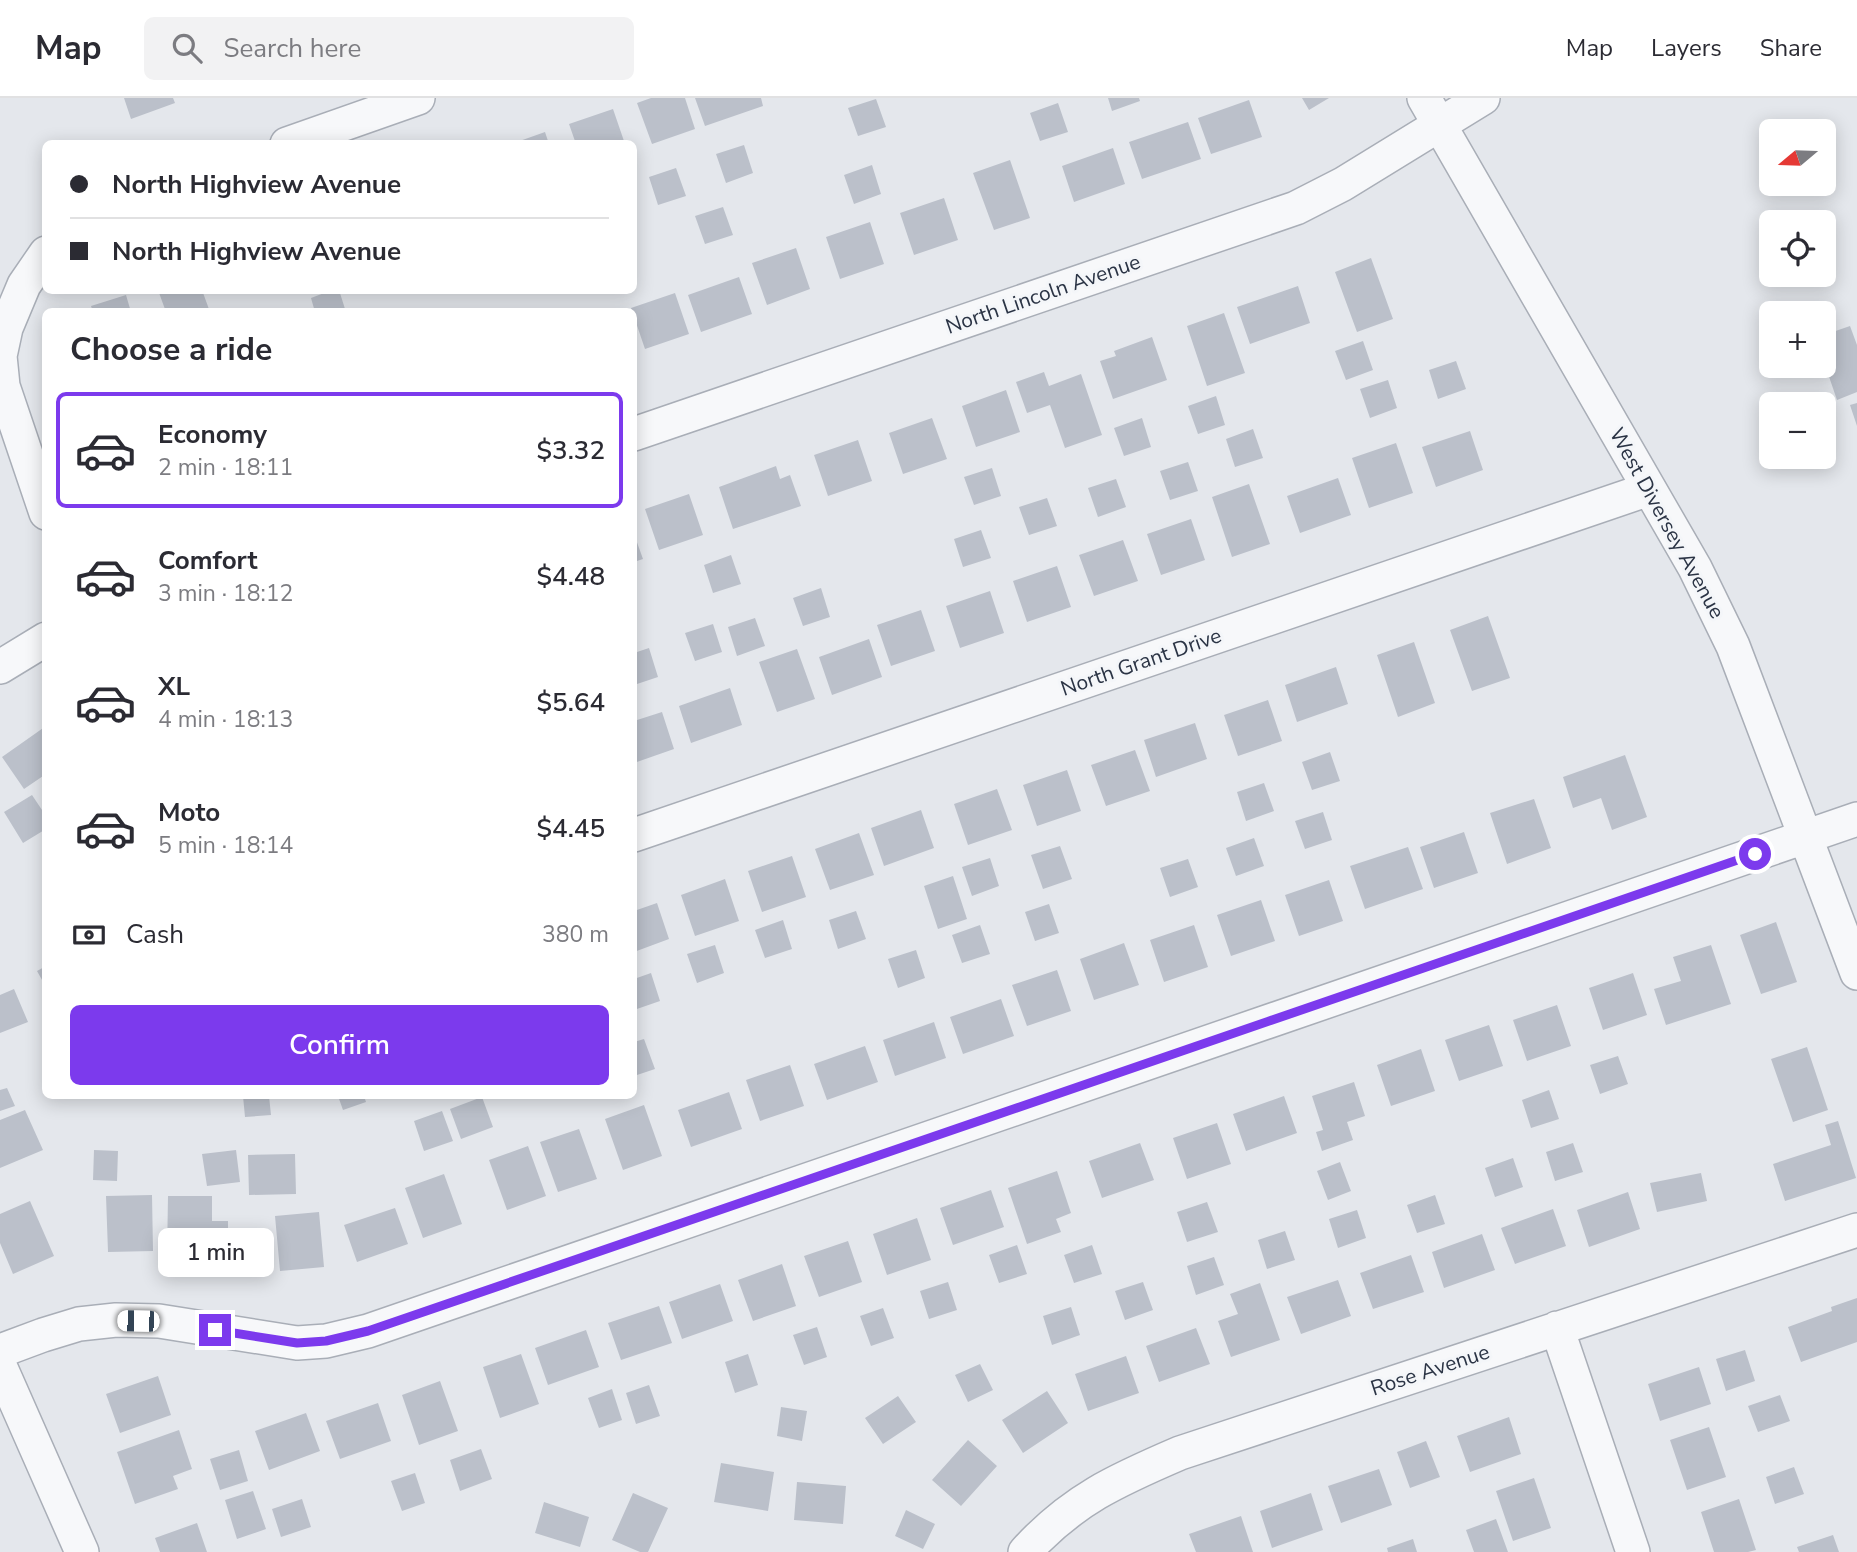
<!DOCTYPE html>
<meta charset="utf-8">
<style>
body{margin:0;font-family:"Nunito Sans",sans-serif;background:#f2f2f3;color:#2b2b33;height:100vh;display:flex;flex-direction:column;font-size:26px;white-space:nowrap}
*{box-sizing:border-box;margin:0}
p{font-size:23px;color:#7c7c81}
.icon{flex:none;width:38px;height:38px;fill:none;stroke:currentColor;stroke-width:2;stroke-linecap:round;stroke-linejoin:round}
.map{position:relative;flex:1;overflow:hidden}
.sheet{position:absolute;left:42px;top:210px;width:595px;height:791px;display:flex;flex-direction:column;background:#fff;border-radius:10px;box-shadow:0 4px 18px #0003}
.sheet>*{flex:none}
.banner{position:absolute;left:42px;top:42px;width:595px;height:154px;border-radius:10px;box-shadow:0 4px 18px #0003;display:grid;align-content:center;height:154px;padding:0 28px;background:#fff}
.needle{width:46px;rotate:251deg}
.buttons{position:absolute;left:1759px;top:21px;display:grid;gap:14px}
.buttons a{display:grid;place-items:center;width:77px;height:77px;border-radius:10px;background:#fff;box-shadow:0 4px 18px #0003;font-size:35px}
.end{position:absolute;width:32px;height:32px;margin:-16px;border:9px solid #7c3aed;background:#fff;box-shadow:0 0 0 4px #fff}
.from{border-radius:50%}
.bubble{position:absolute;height:49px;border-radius:10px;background:#fff;box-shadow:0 4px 18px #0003;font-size:23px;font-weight:600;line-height:49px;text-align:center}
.car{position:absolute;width:21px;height:42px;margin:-21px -10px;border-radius:9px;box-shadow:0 0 5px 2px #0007;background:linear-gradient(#fff 24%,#345 0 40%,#fff 0 76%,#345 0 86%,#fff 0)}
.banner b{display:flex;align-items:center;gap:24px;height:66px;font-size:26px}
.banner b+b{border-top:2px solid #e1e1e2}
.banner i{width:18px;height:18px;background:#2b2b33}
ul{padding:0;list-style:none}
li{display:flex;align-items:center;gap:21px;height:116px;margin:0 14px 10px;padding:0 14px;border:4px solid transparent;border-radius:10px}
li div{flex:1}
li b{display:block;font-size:26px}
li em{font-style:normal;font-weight:600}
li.selected{border-color:#7c3aed}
li>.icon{width:63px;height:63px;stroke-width:1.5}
h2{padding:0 28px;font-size:32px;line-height:84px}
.pay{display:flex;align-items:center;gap:18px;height:77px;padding:0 28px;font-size:26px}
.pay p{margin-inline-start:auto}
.action{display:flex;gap:14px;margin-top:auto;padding:14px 28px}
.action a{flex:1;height:80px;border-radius:10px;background:#7c3aed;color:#fff;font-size:28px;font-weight:600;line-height:80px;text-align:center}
header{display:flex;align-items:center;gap:42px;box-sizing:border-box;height:98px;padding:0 35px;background:#fff;border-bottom:2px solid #e1e1e2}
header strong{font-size:33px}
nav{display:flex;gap:38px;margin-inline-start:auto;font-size:24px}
.search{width:490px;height:63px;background:#f2f2f3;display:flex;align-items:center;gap:18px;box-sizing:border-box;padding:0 24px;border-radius:10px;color:#7c7c81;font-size:26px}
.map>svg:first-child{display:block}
.building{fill:#bbc0ca}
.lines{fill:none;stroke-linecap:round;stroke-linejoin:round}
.minor-casing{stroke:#a9aeb7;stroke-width:36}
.minor{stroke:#f7f8fa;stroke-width:33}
.route{stroke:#7c3aed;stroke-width:9}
.labels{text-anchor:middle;stroke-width:6;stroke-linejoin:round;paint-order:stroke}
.street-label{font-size:21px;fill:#2b3445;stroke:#f4f6f9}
</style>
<header>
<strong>Map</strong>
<div class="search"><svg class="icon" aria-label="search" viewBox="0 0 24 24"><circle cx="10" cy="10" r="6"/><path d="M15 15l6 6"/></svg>Search here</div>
<nav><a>Map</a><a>Layers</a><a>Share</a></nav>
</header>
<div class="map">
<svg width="1857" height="1454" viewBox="0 0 1857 1454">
<rect width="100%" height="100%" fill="#e4e7ec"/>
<path class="building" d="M 124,0 L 173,0 L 175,5 L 131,21 Z
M 651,0 L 685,0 L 695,31 L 652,46 L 637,5 Z
M 695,0 L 761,0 L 763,8 L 705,28 Z
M 1108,0 L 1139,0 L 1140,3 L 1112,13 Z
M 1302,0 L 1329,0 L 1309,12 Z
M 876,1 L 886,29 L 858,38 L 848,10 Z
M 1249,2 L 1262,39 L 1211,56 L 1198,20 Z
M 1058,5 L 1068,34 L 1040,43 L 1030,15 Z
M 613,11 L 625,46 L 576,46 L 569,26 Z
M 1188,24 L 1201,61 L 1142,81 L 1129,44 Z
M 545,34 L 549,46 L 514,46 L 514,45 Z
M 744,47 L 753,75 L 726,85 L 716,56 Z
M 1113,50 L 1125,86 L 1074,104 L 1062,68 Z
M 1010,62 L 1030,120 L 994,132 L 973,75 Z
M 872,67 L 881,96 L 854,106 L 844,77 Z
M 676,70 L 686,98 L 658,107 L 649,79 Z
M 944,100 L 958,142 L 914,157 L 900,115 Z
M 723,109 L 733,137 L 705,146 L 695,118 Z
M 870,124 L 884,166 L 840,181 L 826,139 Z
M 796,150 L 810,191 L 767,207 L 752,165 Z
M 1371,160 L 1393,221 L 1357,234 L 1335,174 Z
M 739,179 L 752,216 L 701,234 L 688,197 Z
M 1298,188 L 1310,225 L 1250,246 L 1237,209 Z
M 158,192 L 202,192 L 210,214 L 166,214 Z
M 332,192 L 339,192 L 346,214 L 315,214 L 311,200 Z
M 675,195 L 689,236 L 645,251 L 631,210 Z
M 126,197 L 131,214 L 93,214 L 91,208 Z
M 1224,215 L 1245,275 L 1207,288 L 1187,228 Z
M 1850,228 L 1857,247 L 1857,294 L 1837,302 L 1824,264 L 1824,237 Z
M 1152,239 L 1167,282 L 1113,301 L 1100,263 L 1116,258 L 1114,253 Z
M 1363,243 L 1373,272 L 1346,282 L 1335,253 Z
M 1456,263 L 1466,291 L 1438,301 L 1429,272 Z
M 1044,274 L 1049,288 L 1081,276 L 1102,337 L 1065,350 L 1050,307 L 1027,315 L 1016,284 Z
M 1388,282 L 1397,310 L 1370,320 L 1360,291 Z
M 1006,292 L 1020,334 L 976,349 L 962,308 Z
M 1216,298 L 1225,327 L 1198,336 L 1188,308 Z
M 1857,305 L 1857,328 L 1850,307 Z
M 932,320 L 947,361 L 903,376 L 889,335 Z
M 1142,320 L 1151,349 L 1124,358 L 1114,330 Z
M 1253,331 L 1263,360 L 1235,369 L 1226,341 Z
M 1470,333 L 1483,372 L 1436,389 L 1422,349 Z
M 858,342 L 872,383 L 828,398 L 814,357 Z
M 1396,345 L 1413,395 L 1369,410 L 1352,360 Z
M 1188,364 L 1198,393 L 1170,402 L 1160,373 Z
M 776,368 L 780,381 L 790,377 L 801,408 L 733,431 L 719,389 Z
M 992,370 L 1001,398 L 974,407 L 964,379 Z
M 1338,380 L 1351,417 L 1300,435 L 1287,398 Z
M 1116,381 L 1126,409 L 1098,419 L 1088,390 Z
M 1249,386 L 1270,446 L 1232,459 L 1212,399 Z
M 689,396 L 703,437 L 659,452 L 645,411 Z
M 1047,400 L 1057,428 L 1029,437 L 1019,409 Z
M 1191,421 L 1205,462 L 1161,477 L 1147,436 Z
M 981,432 L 991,460 L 963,469 L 954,441 Z
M 634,436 L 643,461 L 634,464 Z
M 1123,442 L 1138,483 L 1094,498 L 1079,457 Z
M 731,457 L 741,486 L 713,495 L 704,467 Z
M 1057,468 L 1071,509 L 1027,524 L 1013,483 Z
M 821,490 L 830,519 L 803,528 L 793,500 Z
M 990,493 L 1004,535 L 960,550 L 946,508 Z
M 921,512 L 935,553 L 891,568 L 877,527 Z
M 1488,518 L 1510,580 L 1472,593 L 1450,532 Z
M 755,520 L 765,548 L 737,558 L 728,529 Z
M 713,526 L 722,554 L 695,563 L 685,535 Z
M 869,541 L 882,579 L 832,597 L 819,559 Z
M 1414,544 L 1435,605 L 1398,619 L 1377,557 Z
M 649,550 L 658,579 L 634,587 L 634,555 Z
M 797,551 L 815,601 L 777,614 L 759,564 Z
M 1336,569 L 1348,606 L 1297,624 L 1285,587 Z
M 730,590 L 742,627 L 691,645 L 679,608 Z
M 1268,602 L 1282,643 L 1238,658 L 1224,617 Z
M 662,614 L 674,651 L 634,665 L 634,623 Z
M 1195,625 L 1207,661 L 1156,679 L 1144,642 Z
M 46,628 L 46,676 L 24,691 L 2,659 Z
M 1135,652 L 1150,693 L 1106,708 L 1091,667 Z
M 1330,654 L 1340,683 L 1312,692 L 1302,664 Z
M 1625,657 L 1647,719 L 1612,732 L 1601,700 L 1573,710 L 1563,679 Z
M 1067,672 L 1081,713 L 1037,728 L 1023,687 Z
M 1264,685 L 1274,713 L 1246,723 L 1237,694 Z
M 997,691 L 1012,732 L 968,747 L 954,706 Z
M 32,697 L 46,718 L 46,731 L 23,745 L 4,714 Z
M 1534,701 L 1551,750 L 1507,766 L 1490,715 Z
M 921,712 L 934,750 L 884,768 L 871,730 Z
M 1323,714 L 1332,742 L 1305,751 L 1295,723 Z
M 1464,734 L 1478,775 L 1434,790 L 1420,749 Z
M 859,735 L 874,777 L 830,792 L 815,751 Z
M 1254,740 L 1264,768 L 1236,778 L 1226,750 Z
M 1060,748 L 1072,781 L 1043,791 L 1031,757 Z
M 1408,749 L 1423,791 L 1365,811 L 1350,768 Z
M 792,758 L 806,799 L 762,814 L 748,773 Z
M 990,760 L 999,788 L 972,798 L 962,769 Z
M 1188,761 L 1198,789 L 1170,799 L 1160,770 Z
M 953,778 L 967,821 L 938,831 L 924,788 Z
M 725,781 L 739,823 L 695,838 L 681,797 Z
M 1329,782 L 1343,823 L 1299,838 L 1285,797 Z
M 1261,802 L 1275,843 L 1231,858 L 1217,817 Z
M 657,805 L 669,841 L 634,854 L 634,813 Z
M 1049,806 L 1059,835 L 1035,843 L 1025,814 Z
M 856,813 L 866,841 L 838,851 L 829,822 Z
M 783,822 L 792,851 L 765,860 L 755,832 Z
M 1776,824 L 1797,884 L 1761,896 L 1740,837 Z
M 980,827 L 990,856 L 962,865 L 952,837 Z
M 1194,827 L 1208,869 L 1164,884 L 1150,842 Z
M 1124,845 L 1139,887 L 1094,902 L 1080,861 Z
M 715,847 L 724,875 L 697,885 L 687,856 Z
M 1711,847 L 1731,906 L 1666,927 L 1654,891 L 1681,883 L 1673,859 Z
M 916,852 L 925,880 L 898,890 L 888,861 Z
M 46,868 L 46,889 L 37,873 Z
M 1057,872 L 1071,913 L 1027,928 L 1012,887 Z
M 651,875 L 660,903 L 634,912 L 634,881 Z
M 1633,875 L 1647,917 L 1603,932 L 1589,890 Z
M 14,891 L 28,924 L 0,935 L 0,897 Z
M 1001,901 L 1014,938 L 963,956 L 950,919 Z
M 1557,907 L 1571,948 L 1527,963 L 1513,922 Z
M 934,924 L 946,960 L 895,978 L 883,942 Z
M 1489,927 L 1503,968 L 1459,983 L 1445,942 Z
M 644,941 L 655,971 L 634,978 L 634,944 Z
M 865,948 L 878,984 L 827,1002 L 814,966 Z
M 1807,949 L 1828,1012 L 1793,1024 L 1771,961 Z
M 1421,951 L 1435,993 L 1391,1008 L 1377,967 Z
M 1618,958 L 1628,986 L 1600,996 L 1590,967 Z
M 790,967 L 804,1008 L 760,1023 L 746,982 Z
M 1354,984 L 1365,1018 L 1347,1024 L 1353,1042 L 1322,1053 L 1316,1034 L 1323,1032 L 1312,998 Z
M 7,990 L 15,1008 L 0,1013 L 0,992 Z
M 1549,992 L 1559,1021 L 1531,1030 L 1522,1002 Z
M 729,994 L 742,1031 L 691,1049 L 678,1012 Z
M 243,998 L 269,998 L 271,1017 L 245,1019 Z
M 338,998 L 364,998 L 366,1004 L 343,1012 Z
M 1284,998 L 1297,1035 L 1246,1053 L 1233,1016 Z
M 482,999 L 493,1029 L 461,1041 L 450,1011 Z
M 644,1007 L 662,1058 L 623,1072 L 605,1021 Z
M 25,1012 L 43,1052 L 0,1070 L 0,1022 Z
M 442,1013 L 453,1043 L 424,1053 L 414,1023 Z
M 1838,1023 L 1856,1080 L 1785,1103 L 1773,1066 L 1831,1047 L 1825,1027 Z
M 1217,1025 L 1231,1066 L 1187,1081 L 1173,1040 Z
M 579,1031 L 597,1081 L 558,1094 L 540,1044 Z
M 1140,1045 L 1154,1082 L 1102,1100 L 1089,1063 Z
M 1573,1045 L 1583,1074 L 1555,1083 L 1546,1054 Z
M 528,1048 L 546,1098 L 507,1112 L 489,1062 Z
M 94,1052 L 118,1053 L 117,1083 L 93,1082 Z
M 236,1052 L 240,1084 L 207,1088 L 202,1056 Z
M 295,1056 L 296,1096 L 249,1097 L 248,1057 Z
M 1513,1060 L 1523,1089 L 1495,1099 L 1485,1070 Z
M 1340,1064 L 1351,1093 L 1328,1102 L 1317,1073 Z
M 1057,1073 L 1071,1115 L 1056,1121 L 1061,1134 L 1027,1146 L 1008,1090 Z
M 1701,1075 L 1707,1103 L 1657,1114 L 1650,1085 Z
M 444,1076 L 462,1126 L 423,1140 L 405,1090 Z
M 991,1092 L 1004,1129 L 953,1147 L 940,1110 Z
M 1628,1094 L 1640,1131 L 1589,1149 L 1577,1112 Z
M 152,1097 L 153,1153 L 108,1154 L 106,1098 Z
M 1435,1097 L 1445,1126 L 1417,1135 L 1407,1107 Z
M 168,1098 L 212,1098 L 212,1123 L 228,1123 L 228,1158 L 167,1158 Z
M 30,1103 L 54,1158 L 13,1176 L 0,1145 L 0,1116 Z
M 1207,1104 L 1218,1134 L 1187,1144 L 1177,1114 Z
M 395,1110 L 408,1146 L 357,1164 L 344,1127 Z
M 1553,1111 L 1566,1148 L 1515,1166 L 1501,1130 Z
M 1357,1112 L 1366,1140 L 1338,1150 L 1329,1121 Z
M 319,1114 L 324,1169 L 280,1173 L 275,1118 Z
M 917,1120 L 931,1162 L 887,1177 L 873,1136 Z
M 1285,1133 L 1295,1162 L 1267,1171 L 1258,1142 Z
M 1482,1136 L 1495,1172 L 1444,1190 L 1432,1154 Z
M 848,1143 L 862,1184 L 819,1199 L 804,1158 Z
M 1017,1147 L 1027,1176 L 999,1185 L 989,1157 Z
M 1092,1147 L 1102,1176 L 1074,1185 L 1064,1157 Z
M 1411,1157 L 1424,1194 L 1373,1211 L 1360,1175 Z
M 1214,1159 L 1224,1187 L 1196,1197 L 1187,1168 Z
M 782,1166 L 796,1208 L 753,1223 L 738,1182 Z
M 1338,1182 L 1351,1218 L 1301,1236 L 1287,1199 Z
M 948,1184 L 957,1212 L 929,1221 L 920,1193 Z
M 1143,1184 L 1153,1212 L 1125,1222 L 1115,1193 Z
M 1260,1185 L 1280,1242 L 1231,1259 L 1218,1223 L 1238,1216 L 1230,1196 Z
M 720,1186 L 733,1223 L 682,1241 L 669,1204 Z
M 1857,1200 L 1857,1244 L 1801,1264 L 1788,1229 L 1832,1213 L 1831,1209 Z
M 659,1208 L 672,1245 L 621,1262 L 608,1225 Z
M 1071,1209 L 1080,1237 L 1052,1247 L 1043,1218 Z
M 883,1210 L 894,1240 L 871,1248 L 860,1218 Z
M 817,1229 L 827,1259 L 804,1267 L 793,1237 Z
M 1196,1230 L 1210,1266 L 1159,1284 L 1146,1248 Z
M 586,1232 L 599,1269 L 548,1287 L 535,1250 Z
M 1745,1252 L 1755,1283 L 1726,1293 L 1716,1261 Z
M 521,1256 L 539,1306 L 500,1320 L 483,1269 Z
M 748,1256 L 758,1287 L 735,1295 L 725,1264 Z
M 1126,1258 L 1139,1295 L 1088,1313 L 1075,1276 Z
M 980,1266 L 993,1292 L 968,1304 L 955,1277 Z
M 1699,1269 L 1711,1306 L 1660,1323 L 1648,1286 Z
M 158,1278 L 171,1317 L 120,1335 L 106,1296 Z
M 440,1283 L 458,1333 L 419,1347 L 402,1297 Z
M 649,1287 L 660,1318 L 636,1326 L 626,1295 Z
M 612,1291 L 622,1322 L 599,1330 L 588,1300 Z
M 1047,1293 L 1068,1325 L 1023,1355 L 1002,1322 Z
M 1780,1297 L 1790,1323 L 1758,1334 L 1748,1308 Z
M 898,1298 L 916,1324 L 883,1346 L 865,1320 Z
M 378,1305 L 391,1343 L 340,1361 L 326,1323 Z
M 781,1309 L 807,1313 L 802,1343 L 777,1338 Z
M 306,1315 L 320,1353 L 269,1372 L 255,1333 Z
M 1509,1319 L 1521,1356 L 1470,1374 L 1457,1338 Z
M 1709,1329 L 1726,1379 L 1687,1392 L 1670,1342 Z
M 179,1332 L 192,1371 L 173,1378 L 178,1391 L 135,1406 L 117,1354 Z
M 968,1342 L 997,1368 L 961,1408 L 932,1382 Z
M 1426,1343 L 1440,1379 L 1410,1390 L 1397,1354 Z
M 481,1351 L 492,1381 L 460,1393 L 450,1362 Z
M 239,1352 L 248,1383 L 220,1392 L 210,1361 Z
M 721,1365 L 774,1374 L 768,1413 L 714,1404 Z
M 1794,1369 L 1804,1396 L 1775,1406 L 1766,1379 Z
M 1379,1371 L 1392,1407 L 1341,1425 L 1328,1388 Z
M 415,1375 L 425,1405 L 402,1413 L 391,1383 Z
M 1534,1380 L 1551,1430 L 1513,1443 L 1496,1393 Z
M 797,1384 L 846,1388 L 843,1426 L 794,1422 Z
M 253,1393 L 266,1431 L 237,1441 L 225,1402 Z
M 633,1395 L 668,1410 L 648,1454 L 640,1454 L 612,1442 Z
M 1311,1395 L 1323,1432 L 1272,1450 L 1260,1413 Z
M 302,1401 L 311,1429 L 281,1439 L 272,1411 Z
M 1739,1401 L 1756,1452 L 1748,1454 L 1714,1454 L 1701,1414 Z
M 544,1404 L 589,1419 L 580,1449 L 535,1435 Z
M 906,1412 L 935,1426 L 923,1451 L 895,1438 Z
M 1241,1418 L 1253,1454 L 1196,1454 L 1189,1436 Z
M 1496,1421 L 1508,1454 L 1474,1454 L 1466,1432 Z
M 197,1425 L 207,1454 L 160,1454 L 155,1440 Z
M 1833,1437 L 1839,1454 L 1799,1454 L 1797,1449 Z
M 1413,1441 L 1417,1454 L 1388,1454 L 1387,1450 Z"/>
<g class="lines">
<g class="minor-casing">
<path id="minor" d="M 1424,0 L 1695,470 L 1733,548 L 1857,875
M 287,46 L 418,0
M 46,155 L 24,187 L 6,230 L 0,258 L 3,288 L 46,415
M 634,336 L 1296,110 L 1343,86 L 1483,0
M 0,569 L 46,541
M 634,737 L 1649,391
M 1557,1230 L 1633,1454
M 0,1253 L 43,1237 L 79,1226 L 116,1222 L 159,1223 L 297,1245 L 326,1243 L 368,1233 L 1857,721
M 0,1268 L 82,1454
M 1025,1454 C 1072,1402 1117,1382 1180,1355 L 1857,1132"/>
</g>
<use href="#minor" class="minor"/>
</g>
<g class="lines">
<path class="route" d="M 215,1232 L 297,1245 L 326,1243 L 368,1233 L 1755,756"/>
</g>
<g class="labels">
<g class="street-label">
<text transform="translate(1043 196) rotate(-19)" y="7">North Lincoln Avenue</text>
<text transform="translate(1667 425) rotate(61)" y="7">West Diversey Avenue</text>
<text transform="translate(1141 564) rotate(-19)" y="7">North Grant Drive</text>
<text transform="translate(1430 1272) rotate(-18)" y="7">Rose Avenue</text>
</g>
</g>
</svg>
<div class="buttons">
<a><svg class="needle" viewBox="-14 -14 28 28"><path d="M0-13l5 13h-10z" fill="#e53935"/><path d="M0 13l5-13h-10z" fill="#7c7c81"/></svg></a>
<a><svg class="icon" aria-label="locate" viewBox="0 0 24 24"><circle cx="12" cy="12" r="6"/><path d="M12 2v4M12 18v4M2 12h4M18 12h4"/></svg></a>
<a>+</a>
<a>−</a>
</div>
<i class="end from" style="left:1755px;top:756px"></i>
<i class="end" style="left:215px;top:1232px"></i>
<div class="bubble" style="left:158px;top:1130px;width:116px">1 min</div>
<i class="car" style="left:138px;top:1223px;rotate:271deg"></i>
<div class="banner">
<b><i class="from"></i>North Highview Avenue</b>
<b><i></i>North Highview Avenue</b>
</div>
<section class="sheet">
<h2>Choose a ride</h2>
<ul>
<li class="selected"><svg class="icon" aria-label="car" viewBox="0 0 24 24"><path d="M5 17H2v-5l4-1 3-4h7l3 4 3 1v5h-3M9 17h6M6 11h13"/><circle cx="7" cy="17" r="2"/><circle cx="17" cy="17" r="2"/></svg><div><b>Economy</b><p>2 min · 18:11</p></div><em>$3.32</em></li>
<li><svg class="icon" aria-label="car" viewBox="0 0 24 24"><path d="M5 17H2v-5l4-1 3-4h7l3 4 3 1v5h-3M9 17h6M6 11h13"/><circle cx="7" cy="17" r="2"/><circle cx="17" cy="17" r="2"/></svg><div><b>Comfort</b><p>3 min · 18:12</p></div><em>$4.48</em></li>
<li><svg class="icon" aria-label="car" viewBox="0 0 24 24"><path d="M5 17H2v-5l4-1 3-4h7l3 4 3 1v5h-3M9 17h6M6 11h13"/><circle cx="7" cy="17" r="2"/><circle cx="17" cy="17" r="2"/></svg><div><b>XL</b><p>4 min · 18:13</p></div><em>$5.64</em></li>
<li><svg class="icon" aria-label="car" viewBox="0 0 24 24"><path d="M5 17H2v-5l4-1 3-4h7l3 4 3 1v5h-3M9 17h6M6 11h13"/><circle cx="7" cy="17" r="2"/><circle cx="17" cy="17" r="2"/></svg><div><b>Moto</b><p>5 min · 18:14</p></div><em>$4.45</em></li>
</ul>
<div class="pay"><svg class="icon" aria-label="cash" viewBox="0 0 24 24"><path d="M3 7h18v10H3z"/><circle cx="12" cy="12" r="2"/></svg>Cash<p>380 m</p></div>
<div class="action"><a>Confirm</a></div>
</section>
</div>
